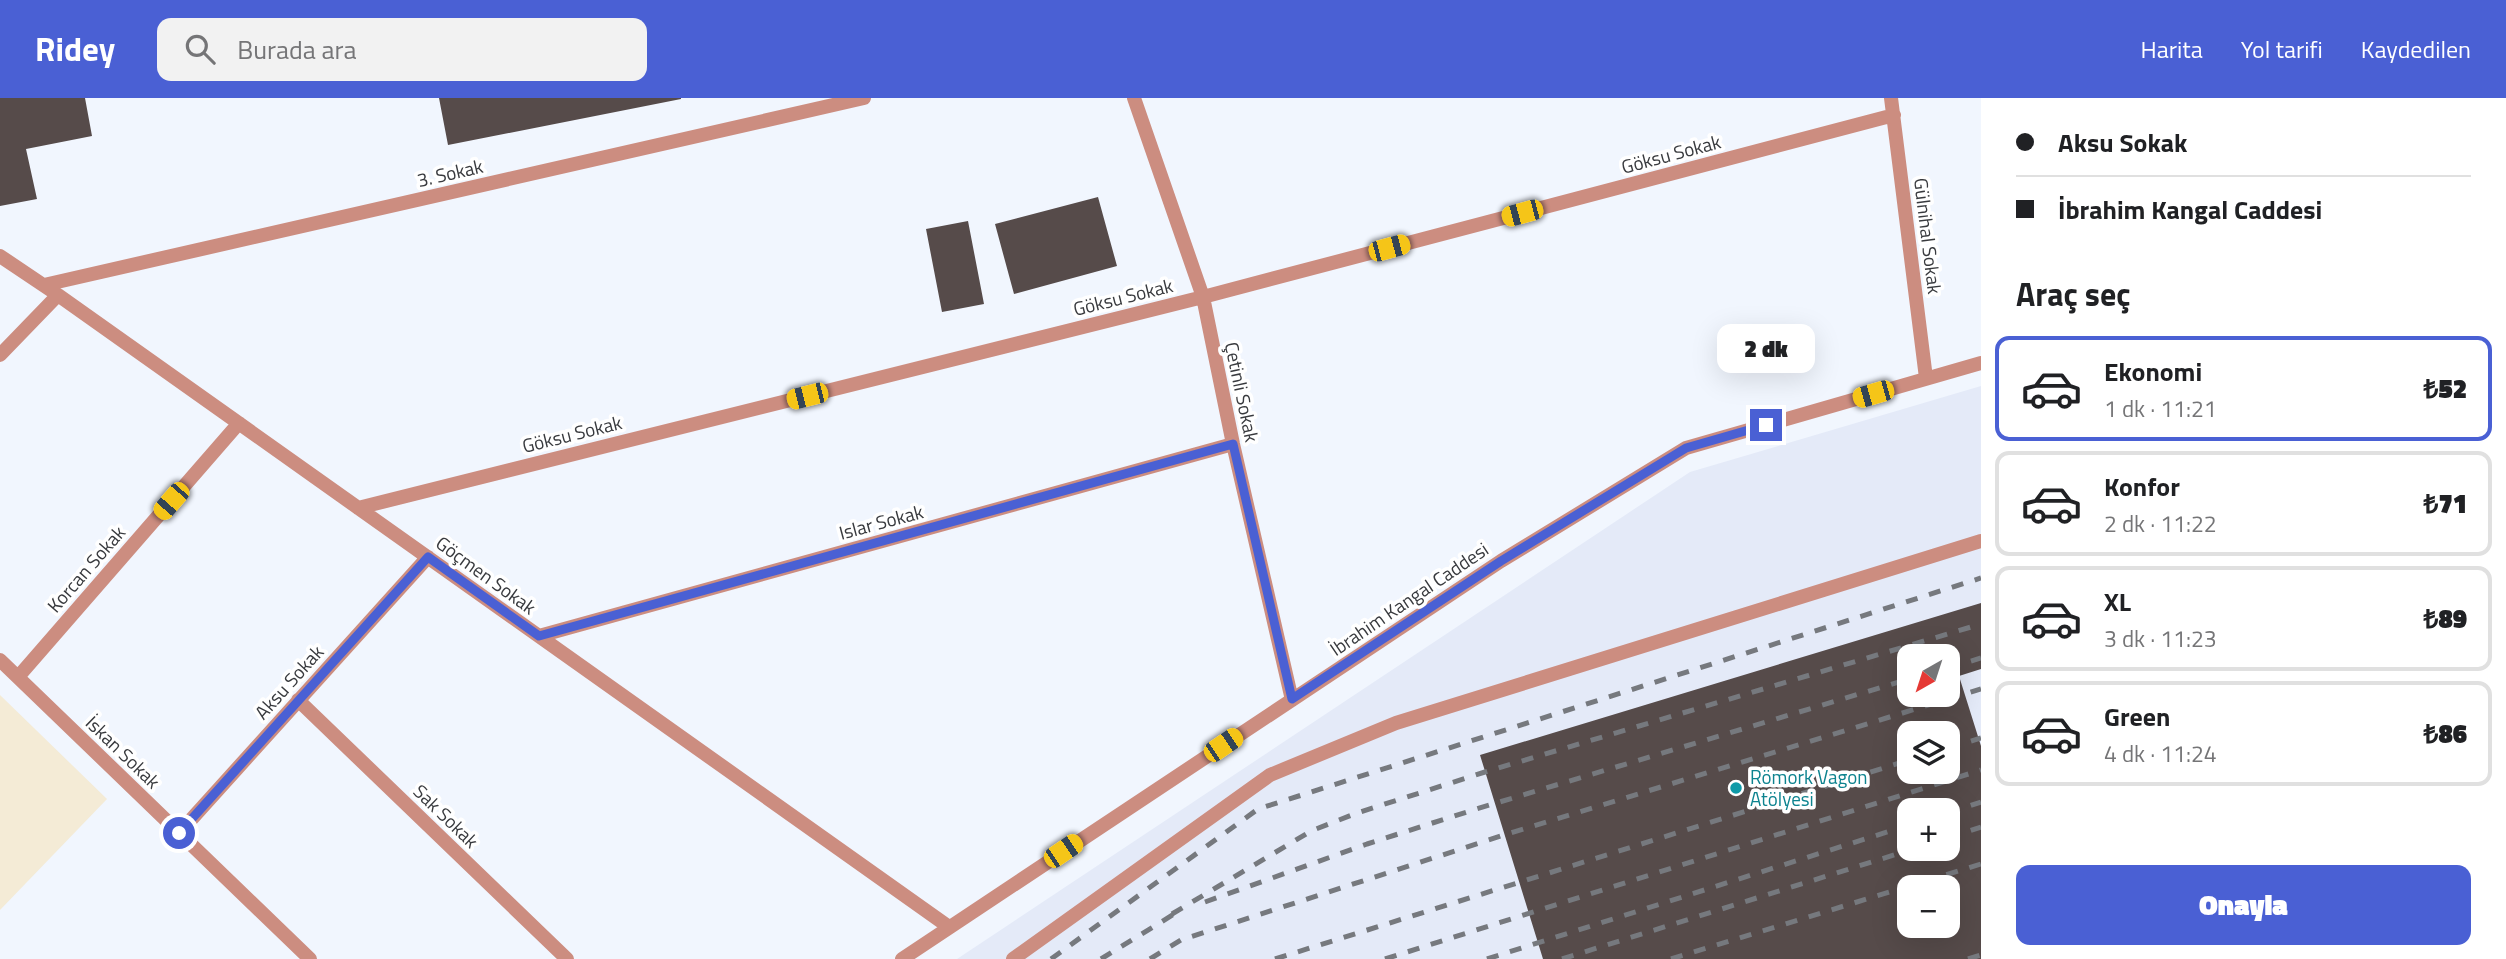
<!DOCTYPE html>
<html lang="tr">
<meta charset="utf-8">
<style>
body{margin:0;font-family:"Titillium Web",sans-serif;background:#f2f2f2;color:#202124;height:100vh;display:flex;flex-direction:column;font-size:26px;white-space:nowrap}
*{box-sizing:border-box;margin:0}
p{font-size:23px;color:#757577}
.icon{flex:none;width:38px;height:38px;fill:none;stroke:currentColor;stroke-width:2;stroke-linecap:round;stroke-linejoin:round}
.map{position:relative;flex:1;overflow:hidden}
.sheet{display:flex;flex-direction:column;background:#fff;width:525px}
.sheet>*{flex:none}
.guide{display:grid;align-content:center;height:154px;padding:0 35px;background:#fff}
.needle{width:46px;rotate:219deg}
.tools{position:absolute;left:1897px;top:546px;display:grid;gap:14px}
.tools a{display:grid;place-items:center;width:63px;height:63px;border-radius:14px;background:#fff;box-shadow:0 7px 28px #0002;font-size:35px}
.end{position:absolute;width:32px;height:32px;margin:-16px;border:9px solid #4a60d4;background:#fff;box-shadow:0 0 0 4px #fff}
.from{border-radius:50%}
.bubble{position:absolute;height:49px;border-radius:14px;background:#fff;box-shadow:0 7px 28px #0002;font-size:23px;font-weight:800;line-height:49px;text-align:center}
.car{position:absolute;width:21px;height:42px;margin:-21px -10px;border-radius:9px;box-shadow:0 0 5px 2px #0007;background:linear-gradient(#f5c518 24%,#345 0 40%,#f5c518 0 76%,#345 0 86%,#f5c518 0)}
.guide b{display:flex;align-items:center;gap:24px;height:66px;font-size:26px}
.guide b+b{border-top:2px solid #e0e0e0}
.guide i{width:18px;height:18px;background:#202124}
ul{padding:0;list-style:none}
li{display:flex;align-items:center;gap:21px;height:105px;margin:0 14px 10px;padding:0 21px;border:4px solid #e0e0e0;border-radius:14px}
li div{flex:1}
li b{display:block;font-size:26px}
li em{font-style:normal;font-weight:800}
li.on{border-color:#4a60d4}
li>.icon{width:63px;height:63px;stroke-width:1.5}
h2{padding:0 35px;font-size:32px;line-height:84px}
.cta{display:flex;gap:14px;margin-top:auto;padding:14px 35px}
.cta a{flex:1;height:80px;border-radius:14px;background:#4a60d4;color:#fff;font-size:28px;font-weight:800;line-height:80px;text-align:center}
header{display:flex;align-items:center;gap:42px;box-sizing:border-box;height:98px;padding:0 35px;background:#4a60d4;color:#fff}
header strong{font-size:33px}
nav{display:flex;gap:38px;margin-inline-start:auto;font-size:24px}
.search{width:490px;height:63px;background:#f2f2f2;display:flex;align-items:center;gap:18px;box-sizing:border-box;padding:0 24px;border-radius:14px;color:#757577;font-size:26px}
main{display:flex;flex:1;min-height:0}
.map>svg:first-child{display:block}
.built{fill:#e4eaf8;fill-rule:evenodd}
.education{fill:#f4ebd6}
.building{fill:#564b4a;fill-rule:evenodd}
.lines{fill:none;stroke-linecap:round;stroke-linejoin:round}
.service{stroke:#cc8d80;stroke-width:14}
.minor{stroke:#cc8d80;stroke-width:14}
.rail{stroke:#76797e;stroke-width:5;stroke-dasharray:12 12;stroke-linecap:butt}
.route{stroke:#4a60d4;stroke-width:9}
.culture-dot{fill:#0f9aa8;stroke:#fff;stroke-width:2.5}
.labels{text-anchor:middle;stroke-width:7;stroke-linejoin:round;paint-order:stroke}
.street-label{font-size:19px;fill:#383a3e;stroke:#fff}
.culture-label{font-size:19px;fill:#0d838f;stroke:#fff;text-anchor:start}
</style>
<header>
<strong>Ridey</strong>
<div class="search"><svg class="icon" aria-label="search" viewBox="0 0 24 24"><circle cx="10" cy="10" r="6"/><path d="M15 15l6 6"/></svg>Burada ara</div>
<nav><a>Harita</a><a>Yol tarifi</a><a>Kaydedilen</a></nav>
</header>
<main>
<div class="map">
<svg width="1981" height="861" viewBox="0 0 1981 861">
<rect width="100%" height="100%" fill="#f1f6fe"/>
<path class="built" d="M 1981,288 L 1981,861 L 957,861 L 1690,374 ZM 1909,558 L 1948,558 L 1948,597 L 1909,597 ZM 1909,635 L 1948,635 L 1948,674 L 1909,674 ZM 1909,712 L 1948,712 L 1948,751 L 1909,751 ZM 1909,789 L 1948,789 L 1948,828 L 1909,828 Z"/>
<path class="education" d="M 0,597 L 107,701 L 0,812 Z"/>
<path class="building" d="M 0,0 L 85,0 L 92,38 L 26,51 L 37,101 L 0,108 Z
M 439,0 L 681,0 L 681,1 L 448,47 Z
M 1098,99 L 1117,168 L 1014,196 L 995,126 Z
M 968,123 L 984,206 L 942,214 L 926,131 Z
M 1981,505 L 1981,571 L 1959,578 L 1981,648 L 1981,861 L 1543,861 L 1480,657 ZM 1909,558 L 1948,558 L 1948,597 L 1909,597 ZM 1909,635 L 1948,635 L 1948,674 L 1909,674 ZM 1909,712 L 1948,712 L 1948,751 L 1909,751 ZM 1909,789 L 1948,789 L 1948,828 L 1909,828 Z"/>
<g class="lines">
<path class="service" d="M 1013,861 L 1270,677 L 1396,625 L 1981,443"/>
<path class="minor" d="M 1134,0 L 1203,199 L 1233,346 L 1292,602
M 1891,0 L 1926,280
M 0,158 L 58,197 L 949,829
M 44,187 L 864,0
M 0,257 L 58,197
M 358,410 L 1203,199 L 1894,17
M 539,538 L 1233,346
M 0,562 L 310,861
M 18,579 L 239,325
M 298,602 L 567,861
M 179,735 L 428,459
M 902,861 L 1501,463 L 1686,350 L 1981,265"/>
<path class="rail" d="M 1948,570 L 1981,560
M 1948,650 L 1981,640
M 1948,715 L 1981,704
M 1948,740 L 1981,729
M 1205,804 L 1367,746 L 1473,712 L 1909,581
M 1172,816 L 1311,733 L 1357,715 L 1485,674 L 1981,526
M 1051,861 L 1258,711 L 1981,480
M 1101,861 L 1179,813
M 1150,861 L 1181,842 L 1504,737 L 1981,591
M 1275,861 L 1909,662
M 1385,861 L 1981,672
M 1487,861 L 1909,727
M 1562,861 L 1913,751
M 1671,861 L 1981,766
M 1968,861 L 1981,857"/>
</g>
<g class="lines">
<path class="route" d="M 179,735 L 428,459 L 539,538 L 1233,346 L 1292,601 L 1501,463 L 1686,350 L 1766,327"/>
</g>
<circle class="culture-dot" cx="1736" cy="690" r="7"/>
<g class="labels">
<g class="street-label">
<text transform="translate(1671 56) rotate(-15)" y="7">Göksu Sokak</text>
<text transform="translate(450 75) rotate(-13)" y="7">3. Sokak</text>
<text transform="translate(1928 138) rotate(83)" y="7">Gülnihal Sokak</text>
<text transform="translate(1123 199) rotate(-14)" y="7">Göksu Sokak</text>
<text transform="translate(1242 294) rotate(78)" y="7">Çetinli Sokak</text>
<text transform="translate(572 336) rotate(-14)" y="7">Göksu Sokak</text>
<text transform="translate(881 424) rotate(-15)" y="7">Islar Sokak</text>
<text transform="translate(86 471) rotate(-49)" y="7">Korcan Sokak</text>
<text transform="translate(486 477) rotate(36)" y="7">Göçmen Sokak</text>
<text transform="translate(1409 501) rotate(-34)" y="7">İbrahim Kangal Caddesi</text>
<text transform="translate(289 584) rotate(-48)" y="7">Aksu Sokak</text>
<text transform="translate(123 654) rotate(44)" y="7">İskan Sokak</text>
<text transform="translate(446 718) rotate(44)" y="7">Sak Sokak</text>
</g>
<g class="culture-label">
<text x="1750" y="686">Römork Vagon<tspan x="1750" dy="22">Atölyesi</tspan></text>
</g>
</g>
</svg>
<div class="tools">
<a><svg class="needle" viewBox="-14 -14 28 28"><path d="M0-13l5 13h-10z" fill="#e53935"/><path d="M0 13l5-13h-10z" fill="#757577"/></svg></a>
<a><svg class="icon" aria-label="layers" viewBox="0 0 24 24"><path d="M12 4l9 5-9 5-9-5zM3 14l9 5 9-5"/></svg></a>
<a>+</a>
<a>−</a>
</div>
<i class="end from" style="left:179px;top:735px"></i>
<i class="end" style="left:1766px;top:327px"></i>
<div class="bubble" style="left:1717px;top:226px;width:98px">2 dk</div>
<i class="car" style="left:1522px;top:115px;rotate:255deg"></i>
<i class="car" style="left:1389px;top:150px;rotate:75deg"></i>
<i class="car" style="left:1873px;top:296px;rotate:254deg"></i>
<i class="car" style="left:807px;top:298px;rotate:256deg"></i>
<i class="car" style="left:171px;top:403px;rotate:221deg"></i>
<i class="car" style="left:1223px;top:647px;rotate:56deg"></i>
<i class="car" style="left:1063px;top:753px;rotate:56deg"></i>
</div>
<section class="sheet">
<div class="guide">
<b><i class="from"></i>Aksu Sokak</b>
<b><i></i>İbrahim Kangal Caddesi</b>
</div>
<h2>Araç seç</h2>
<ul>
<li class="on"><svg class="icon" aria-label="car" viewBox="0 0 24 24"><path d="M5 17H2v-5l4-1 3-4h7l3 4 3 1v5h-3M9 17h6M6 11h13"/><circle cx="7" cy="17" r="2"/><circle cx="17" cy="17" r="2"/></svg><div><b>Ekonomi</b><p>1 dk · 11:21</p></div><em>₺52</em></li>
<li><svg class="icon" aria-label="car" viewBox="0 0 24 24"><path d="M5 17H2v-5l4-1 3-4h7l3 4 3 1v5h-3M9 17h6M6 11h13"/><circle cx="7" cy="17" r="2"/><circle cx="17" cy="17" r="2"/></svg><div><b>Konfor</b><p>2 dk · 11:22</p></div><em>₺71</em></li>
<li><svg class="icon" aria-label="car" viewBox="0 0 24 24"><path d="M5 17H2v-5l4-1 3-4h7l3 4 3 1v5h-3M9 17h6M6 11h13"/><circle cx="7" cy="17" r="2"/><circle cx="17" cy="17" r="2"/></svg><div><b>XL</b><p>3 dk · 11:23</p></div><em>₺89</em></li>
<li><svg class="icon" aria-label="car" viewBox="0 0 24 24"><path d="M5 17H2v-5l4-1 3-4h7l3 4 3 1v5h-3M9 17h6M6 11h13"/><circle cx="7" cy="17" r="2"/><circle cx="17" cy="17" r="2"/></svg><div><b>Green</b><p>4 dk · 11:24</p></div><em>₺86</em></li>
</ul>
<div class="cta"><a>Onayla</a></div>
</section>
</main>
